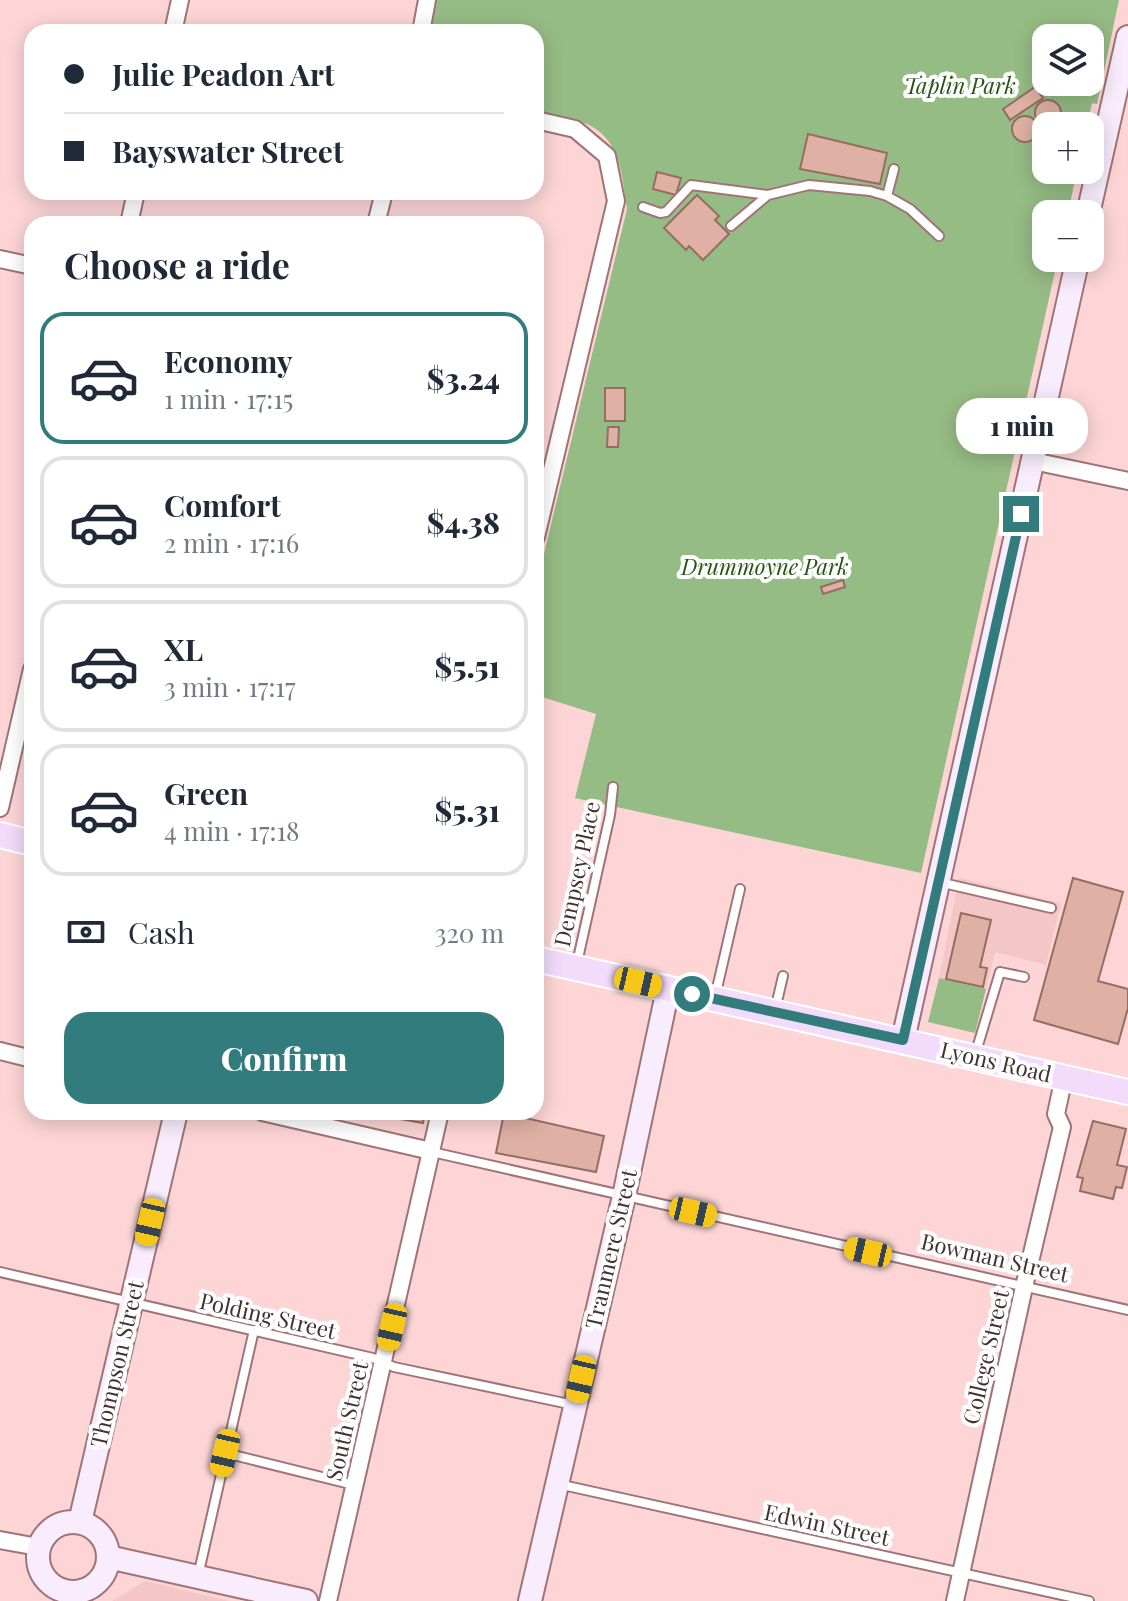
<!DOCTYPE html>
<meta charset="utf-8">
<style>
body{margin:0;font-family:"Playfair Display",serif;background:#f2f2f3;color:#1f2937;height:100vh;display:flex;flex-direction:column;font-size:30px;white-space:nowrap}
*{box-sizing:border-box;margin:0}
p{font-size:26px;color:#747a83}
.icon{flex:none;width:44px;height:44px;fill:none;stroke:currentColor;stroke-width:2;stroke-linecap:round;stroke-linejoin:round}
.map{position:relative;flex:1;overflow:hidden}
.details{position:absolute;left:24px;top:216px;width:520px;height:904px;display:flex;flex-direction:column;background:#fff;border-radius:24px;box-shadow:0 4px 20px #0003}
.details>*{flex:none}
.hud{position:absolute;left:24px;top:24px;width:520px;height:176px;border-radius:24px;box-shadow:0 4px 20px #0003;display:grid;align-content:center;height:176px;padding:0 40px;background:#fff}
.buttons{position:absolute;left:1032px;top:24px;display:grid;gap:16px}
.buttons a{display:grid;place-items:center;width:72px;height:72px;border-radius:16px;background:#fff;box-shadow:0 4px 20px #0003;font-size:40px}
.end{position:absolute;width:36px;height:36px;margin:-18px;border:10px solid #337c7d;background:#fff;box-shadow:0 0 0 4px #fff}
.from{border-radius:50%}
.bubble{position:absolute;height:56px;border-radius:24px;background:#fff;box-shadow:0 4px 20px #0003;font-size:26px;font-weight:800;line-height:56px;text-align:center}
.car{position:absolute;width:24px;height:48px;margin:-24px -12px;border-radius:10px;box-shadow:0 0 6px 2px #0007;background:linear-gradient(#f5c518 24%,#345 0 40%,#f5c518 0 76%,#345 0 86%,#f5c518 0)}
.hud b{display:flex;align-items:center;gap:28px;height:76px;font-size:30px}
.hud b+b{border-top:2px solid #e0e1e3}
.hud i{width:20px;height:20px;background:#1f2937}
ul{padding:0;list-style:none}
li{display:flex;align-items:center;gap:24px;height:132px;margin:0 16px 12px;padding:0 24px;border:4px solid #e0e1e3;border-radius:24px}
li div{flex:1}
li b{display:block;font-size:30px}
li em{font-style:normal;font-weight:800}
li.current{border-color:#337c7d}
li>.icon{width:72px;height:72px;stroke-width:1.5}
h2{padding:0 40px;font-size:36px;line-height:96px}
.pay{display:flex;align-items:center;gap:20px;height:88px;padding:0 40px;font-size:30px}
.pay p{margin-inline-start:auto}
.primary-button{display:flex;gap:16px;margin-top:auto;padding:16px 40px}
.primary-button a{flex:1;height:92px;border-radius:24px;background:#337c7d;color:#fff;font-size:32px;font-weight:800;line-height:92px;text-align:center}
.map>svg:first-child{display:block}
.built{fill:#f3c6c7}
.green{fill:#96bc85;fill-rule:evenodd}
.building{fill:#deb1a4;stroke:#966d61;stroke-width:2}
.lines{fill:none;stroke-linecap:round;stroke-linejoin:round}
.lane-casing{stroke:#a07476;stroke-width:12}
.street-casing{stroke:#a07476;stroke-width:20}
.secondary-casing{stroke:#a07476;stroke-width:26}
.primary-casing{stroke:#fff;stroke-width:28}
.lane{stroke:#fff;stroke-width:8}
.street{stroke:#fff;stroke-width:16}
.secondary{stroke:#f9edfd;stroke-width:22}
.primary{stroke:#f2dbfb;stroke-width:24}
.route{stroke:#337c7d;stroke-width:10}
.labels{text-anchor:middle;stroke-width:8;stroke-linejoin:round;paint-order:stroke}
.park-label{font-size:22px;font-style:italic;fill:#2b5016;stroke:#fff}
.street-label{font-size:22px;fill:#433031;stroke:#fff}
</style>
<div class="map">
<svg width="1128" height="1601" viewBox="0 0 1128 1601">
<rect width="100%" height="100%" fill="#fdd5d6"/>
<path class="built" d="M 959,878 L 1061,903 L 1046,965 L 995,952 L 986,989 L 939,978 Z
M 145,1581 L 229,1601 L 112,1601 Z"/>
<path class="green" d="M 435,0 L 1119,0 L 1097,104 L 1092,103 L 1087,126 L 1046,126 L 1046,170 L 1077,170 L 1068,214 L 1046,214 L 1046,258 L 1058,258 L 921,873 L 575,798 L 596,714 L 536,695 L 536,587 L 627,209 C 622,179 622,143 591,126 C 578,119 551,115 536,112 L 536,32 L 428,32 ZM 1046,38 L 1090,38 L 1090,82 L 1046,82 Z
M 939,978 L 986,989 L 975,1033 L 928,1022 Z"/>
<path class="building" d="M 1035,87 L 1043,98 L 1010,120 L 1003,109 Z
M1035 113a13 13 0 1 1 26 0a13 13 0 1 1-26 0Z
M1012 129a13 13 0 1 1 26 0a13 13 0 1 1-26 0Z
M 808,134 L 887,153 L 880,184 L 800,169 Z
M 657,172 L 681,178 L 676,195 L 653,189 Z
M 697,195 L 719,216 L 715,220 L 729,234 L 703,260 L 689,246 L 686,250 L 664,228 Z
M 605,388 L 625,388 L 625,421 L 605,421 Z
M 608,427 L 619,427 L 618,447 L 607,447 Z
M 843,580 L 845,587 L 823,594 L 821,587 Z
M 1073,878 L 1123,892 L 1098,981 L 1128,989 L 1128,1008 L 1118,1044 L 1034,1020 Z
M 961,913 L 991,920 L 980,967 L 987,968 L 983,987 L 946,979 Z
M 402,1112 L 425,1112 L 423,1123 L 400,1119 Z
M 504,1113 L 604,1136 L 596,1172 L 496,1153 Z
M 1093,1121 L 1126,1129 L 1117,1165 L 1127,1167 L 1122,1188 L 1116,1187 L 1113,1199 L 1080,1191 L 1083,1178 L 1077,1177 Z"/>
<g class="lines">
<g class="lane-casing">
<path id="lane" d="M 887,196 L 894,169
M 643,207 L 660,213 L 666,212 L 691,185 L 768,195 L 809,185 L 870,191 L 887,196 L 910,209 L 939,236
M 731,226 L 768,195
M 939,882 L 1051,908
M 577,963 L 610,815 L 613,787
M 715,997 L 740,889
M 775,1010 L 783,976
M 975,1055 L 1000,972 L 1024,977
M 432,1152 L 1128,1310
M 0,1272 L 373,1358 L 394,1367 L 574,1405
M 225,1453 L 354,1485
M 558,1484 L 1089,1601
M 198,1576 L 254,1330"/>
</g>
<g class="street-casing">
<path id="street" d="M 173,32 L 180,0
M 421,32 L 427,0
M 536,120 L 575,129 L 607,156 L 616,201 L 536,537
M 129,224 L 136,192
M 376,224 L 384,192
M 0,259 L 32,266
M 1033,461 L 1128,481
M 0,808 L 32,669
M 0,1051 L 32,1059
M 262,1112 L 431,1151
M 0,1540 L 38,1547
M 328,1601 L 440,1112
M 955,1601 L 1024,1287 L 1062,1127 L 1056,1114 L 1064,1077"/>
</g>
<g class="secondary-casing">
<path id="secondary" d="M 1088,214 L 1128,37
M 903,1040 L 1078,258
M38 1557a35 35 0 1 1 70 0a35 35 0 1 1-70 0Z
M 80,1522 L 176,1112
M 108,1557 L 306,1601
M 530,1601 L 624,1196 L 668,989"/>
</g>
<g class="primary-casing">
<path id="primary" d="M 0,835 L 32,843
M 536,959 L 1128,1092"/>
</g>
<use href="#lane" class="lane"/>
<use href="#street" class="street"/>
<use href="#secondary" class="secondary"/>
<use href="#primary" class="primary"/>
</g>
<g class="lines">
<path class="route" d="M 692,994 L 903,1040 L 1021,514"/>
</g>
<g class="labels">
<g class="park-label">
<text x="960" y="94">Taplin Park</text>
<text x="765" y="575">Drummoyne Park</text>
</g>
<g class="street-label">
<text transform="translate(577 874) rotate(-78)" y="8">Dempsey Place</text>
<text transform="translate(996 1062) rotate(13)" y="8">Lyons Road</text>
<text transform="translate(611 1249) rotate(-77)" y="8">Tranmere Street</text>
<text transform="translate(995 1258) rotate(13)" y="8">Bowman Street</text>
<text transform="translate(268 1316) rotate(13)" y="8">Polding Street</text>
<text transform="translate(986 1357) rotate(-77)" y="8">College Street</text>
<text transform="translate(117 1364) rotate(-77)" y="8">Thompson Street</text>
<text transform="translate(347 1421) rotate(-77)" y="8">South Street</text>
<text transform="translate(827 1525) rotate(12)" y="8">Edwin Street</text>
</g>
</g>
</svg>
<div class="buttons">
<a><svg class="icon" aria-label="layers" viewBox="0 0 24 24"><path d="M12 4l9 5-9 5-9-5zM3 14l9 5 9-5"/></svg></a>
<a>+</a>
<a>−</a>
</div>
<i class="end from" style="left:692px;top:994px"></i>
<i class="end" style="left:1021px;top:514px"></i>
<div class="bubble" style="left:956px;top:398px;width:132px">1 min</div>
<i class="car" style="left:638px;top:982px;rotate:103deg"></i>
<i class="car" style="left:693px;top:1212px;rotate:103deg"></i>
<i class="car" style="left:150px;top:1222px;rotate:193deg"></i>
<i class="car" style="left:868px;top:1252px;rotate:283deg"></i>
<i class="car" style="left:392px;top:1327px;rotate:193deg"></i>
<i class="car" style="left:581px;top:1379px;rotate:193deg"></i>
<i class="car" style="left:225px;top:1453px;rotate:193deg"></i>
<div class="hud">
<b><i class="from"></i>Julie Peadon Art</b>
<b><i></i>Bayswater Street</b>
</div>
<section class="details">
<h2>Choose a ride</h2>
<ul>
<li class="current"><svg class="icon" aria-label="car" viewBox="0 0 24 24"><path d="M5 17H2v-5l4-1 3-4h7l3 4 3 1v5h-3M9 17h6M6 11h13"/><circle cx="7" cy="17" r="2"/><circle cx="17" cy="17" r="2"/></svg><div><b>Economy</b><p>1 min · 17:15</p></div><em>$3.24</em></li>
<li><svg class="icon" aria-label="car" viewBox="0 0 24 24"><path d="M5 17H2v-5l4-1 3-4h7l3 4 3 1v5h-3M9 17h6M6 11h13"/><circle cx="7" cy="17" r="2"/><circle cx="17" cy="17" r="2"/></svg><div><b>Comfort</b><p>2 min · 17:16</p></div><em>$4.38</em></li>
<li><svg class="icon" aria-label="car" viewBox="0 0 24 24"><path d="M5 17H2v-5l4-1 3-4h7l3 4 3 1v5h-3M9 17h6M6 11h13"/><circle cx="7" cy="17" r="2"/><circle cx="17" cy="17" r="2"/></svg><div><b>XL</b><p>3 min · 17:17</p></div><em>$5.51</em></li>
<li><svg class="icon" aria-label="car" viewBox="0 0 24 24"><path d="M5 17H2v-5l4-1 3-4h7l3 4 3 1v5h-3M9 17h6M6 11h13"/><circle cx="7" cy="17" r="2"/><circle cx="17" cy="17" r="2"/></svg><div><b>Green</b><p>4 min · 17:18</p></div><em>$5.31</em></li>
</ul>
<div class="pay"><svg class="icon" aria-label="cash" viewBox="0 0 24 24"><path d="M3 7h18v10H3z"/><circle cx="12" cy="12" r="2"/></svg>Cash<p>320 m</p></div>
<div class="primary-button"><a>Confirm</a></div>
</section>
</div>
